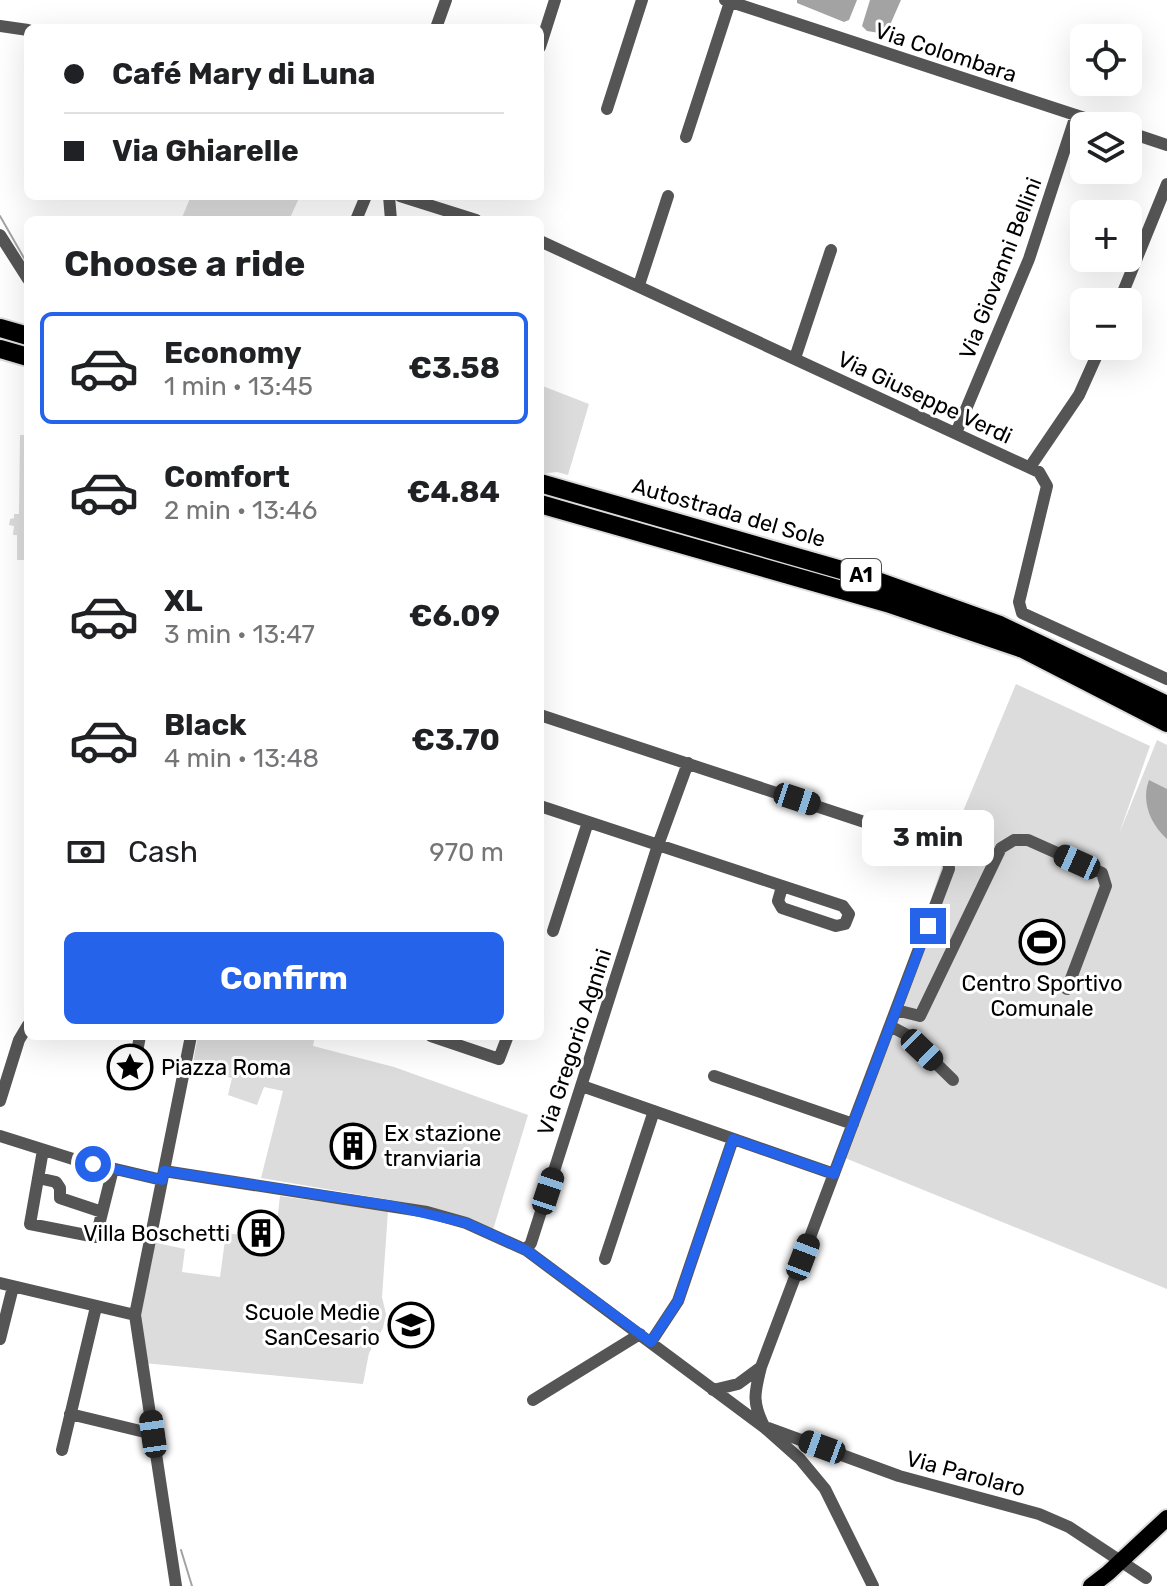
<!DOCTYPE html>
<meta charset="utf-8">
<style>
body{margin:0;font-family:Rubik,sans-serif;background:#f2f2f2;color:#202124;height:100vh;display:flex;flex-direction:column;font-size:30px;white-space:nowrap}
*{box-sizing:border-box;margin:0}
p{font-size:26px;color:#757577}
.icon{flex:none;width:44px;height:44px;fill:none;stroke:currentColor;stroke-width:2;stroke-linecap:round;stroke-linejoin:round}
.map{position:relative;flex:1;overflow:hidden}
.panel{position:absolute;left:24px;top:216px;width:520px;height:824px;display:flex;flex-direction:column;background:#fff;border-radius:12px;box-shadow:0 8px 32px #0002}
.panel>*{flex:none}
.top-card{position:absolute;left:24px;top:24px;width:520px;height:176px;border-radius:12px;box-shadow:0 8px 32px #0002;display:grid;align-content:center;height:176px;padding:0 40px;background:#fff}
.buttons{position:absolute;left:1070px;top:24px;display:grid;gap:16px}
.buttons a{display:grid;place-items:center;width:72px;height:72px;border-radius:12px;background:#fff;box-shadow:0 8px 32px #0002;font-size:40px}
.end{position:absolute;width:36px;height:36px;margin:-18px;border:10px solid #2563eb;background:#fff;box-shadow:0 0 0 4px #fff}
.from{border-radius:50%}
.bubble{position:absolute;height:56px;border-radius:12px;background:#fff;box-shadow:0 8px 32px #0002;font-size:26px;font-weight:700;line-height:56px;text-align:center}
.car{position:absolute;width:24px;height:48px;margin:-24px -12px;border-radius:10px;box-shadow:0 0 6px 2px #0007;background:linear-gradient(#222 24%,#8ab4d8 0 40%,#222 0 76%,#8ab4d8 0 86%,#222 0)}
.top-card b{display:flex;align-items:center;gap:28px;height:76px;font-size:30px}
.top-card b+b{border-top:2px solid #e0e0e0}
.top-card i{width:20px;height:20px;background:#202124}
ul{padding:0;list-style:none}
li{display:flex;align-items:center;gap:24px;height:112px;margin:0 16px 12px;padding:0 24px;border:4px solid transparent;border-radius:12px}
li div{flex:1}
li b{display:block;font-size:30px}
li em{font-style:normal;font-weight:700}
li.selected{border-color:#2563eb}
li>.icon{width:72px;height:72px;stroke-width:1.5}
h2{padding:0 40px;font-size:36px;line-height:96px}
.pay{display:flex;align-items:center;gap:20px;height:88px;padding:0 40px;font-size:30px}
.pay p{margin-inline-start:auto}
.cta{display:flex;gap:16px;margin-top:auto;padding:16px 40px}
.cta a{flex:1;height:92px;border-radius:12px;background:#2563eb;color:#fff;font-size:32px;font-weight:700;line-height:92px;text-align:center}
.map>svg:first-child{display:block}
.green{fill:#dcdcdc}
.water{fill:#a3a3a3}
.lines{fill:none;stroke-linecap:round;stroke-linejoin:round}
.stream{stroke:#a3a3a3;stroke-width:2}
.major-casing{stroke:#dbdbdb;stroke-width:20}
.highway-casing{stroke:#dbdbdb;stroke-width:22}
.minor{stroke:#555;stroke-width:12}
.major{stroke:#000;stroke-width:16}
.highway{stroke:#000;stroke-width:18}
.route{stroke:#2563eb;stroke-width:10}
.labels{text-anchor:middle;stroke-width:6;stroke-linejoin:round;paint-order:stroke}
.shield{fill:#fff;stroke:#4c4c4c;stroke-width:2}
.shield-label{font-size:20px;font-weight:bold;fill:#000}
.street-label{font-size:22px;fill:#000;stroke:#fff}
.poi-label{font-size:22px;fill:#000;stroke:#fff;text-anchor:start}
</style>
<div class="map">
<svg width="1167" height="1586" viewBox="0 0 1167 1586">
<rect width="100%" height="100%" fill="#fff"/>
<path class="green" d="M 191,196 L 300,196 L 289,220 L 181,220 Z
M 540,385 L 589,404 L 568,475 L 557,472 L 540,474 Z
M 20,435 L 28,435 L 28,560 L 17,560 L 17,535 L 13,535 L 14,526 L 9,525 L 10,519 L 14,518 L 14,514 L 19,514 Z
M 1016,684 L 1150,746 L 1119,834 L 1157,740 L 1167,745 L 1167,1289 L 845,1158 L 949,845 Z
M 198,1036 L 315,1036 L 313,1046 L 394,1067 L 528,1115 L 492,1233 L 408,1203 L 261,1178 L 283,1091 L 264,1087 L 257,1105 L 228,1095 L 232,1078 L 192,1068 Z
M 280,1196 L 388,1211 L 382,1297 L 386,1314 L 383,1328 L 369,1353 L 363,1384 L 144,1363 L 139,1308 L 152,1242 L 185,1249 L 182,1272 L 220,1277 L 226,1233 L 275,1239 Z"/>
<path class="water" d="M 797,0 L 857,0 L 849,20 L 844,22 L 797,3 Z
M 870,0 L 901,0 L 886,34 L 867,31 L 862,26 Z
M 1149,780 L 1167,789 L 1167,839 C 1150,824 1141,801 1149,780 Z"/>
<g class="lines">
<path class="stream" d="M 0,216 L 28,265
M 181,1550 L 192,1586"/>
<g class="major-casing">
<path id="major" d="M 1091,1586 L 1108,1573 L 1167,1518"/>
</g>
<g class="highway-casing">
<path id="highway" d="M 0,328 L 28,336
M 0,349 L 28,357
M 540,483 L 866,577 L 1000,625 L 1167,705
M 540,504 L 887,603 L 1023,649 L 1167,723"/>
</g>
<path class="minor" d="M 725,0 L 1109,126
M 0,26 L 28,30
M 436,28 L 446,0
M 540,47 L 555,0
M 607,109 L 642,0
M 1128,132 L 1167,145
M 686,137 L 730,2
M 389,196 L 391,220
M 400,196 L 476,220
M 356,220 L 366,196
M 0,235 L 28,279
M 540,241 L 1039,472 L 1047,486 L 1019,602 L 1022,613 L 1167,679
M 639,285 L 668,196
M 1119,302 L 1167,184
M 795,358 L 831,250
M 956,433 L 1029,259 L 1076,115
M 1030,467 L 1079,395 L 1101,346
M 540,715 L 934,845 L 948,856 L 949,869 L 761,1367 C 754,1394 752,1403 765,1428
M 540,806 L 843,906 L 849,914 L 845,924 L 836,926 L 782,908 L 778,901 L 782,887
M 553,931 L 588,822
M 896,1010 L 920,1016 L 1001,848 L 1014,840 L 1028,840 L 1102,873 L 1106,886 L 1067,989
M 890,1026 L 907,1035 L 953,1080
M 431,1036 L 499,1059 L 507,1038
M 714,1076 L 853,1124
M 131,1083 L 140,1036
M 582,1086 L 834,1174
M 0,1101 L 19,1040 L 28,1025
M 0,1136 L 73,1159 L 162,1180
M 43,1150 L 30,1224 L 96,1237 L 113,1169
M 164,1171 L 427,1212 L 466,1223 L 526,1250 L 765,1428 L 800,1459 L 825,1489 L 873,1586
M 38,1178 L 56,1182 L 60,1188 L 60,1198 L 102,1212
M 526,1250 L 531,1243 L 658,845 L 688,763
M 605,1259 L 654,1111
M 0,1283 L 135,1315
M 0,1339 L 13,1287
M 651,1342 L 678,1301 L 733,1139
M 713,1390 L 738,1384 L 761,1367
M 533,1400 L 640,1334
M 70,1414 L 153,1434
M 768,1428 L 899,1476 L 1039,1514 L 1069,1527 L 1146,1578
M 62,1450 L 96,1307
M 176,1586 L 135,1315 L 191,1036"/>
<use href="#major" class="major"/>
<use href="#highway" class="highway"/>
</g>
<g class="lines">
<path class="route" d="M 93,1164 L 162,1180 L 164,1171 L 393,1206 L 466,1223 L 526,1250 L 651,1342 L 678,1301 L 733,1139 L 834,1174 L 928,926"/>
</g>
<defs>
<g id="stadium-ring" transform="scale(2.3)"><circle r="9.5" fill="#fff" stroke="#000" stroke-width="1.5"/><path d="M0-5a6.5 5 0 1 0 0 10a6.5 5 0 1 0 0-10ZM-3.5-1.8h7v3.6h-7Z" fill="#000"/></g>
<g id="sight-ring" transform="scale(2.3)"><circle r="9.5" fill="#fff" stroke="#000" stroke-width="1.5"/><path d="M0-6L1.8-2.2L6-1.7L2.9 1.2L3.7 5.4L0 3.3L-3.7 5.4L-2.9 1.2L-6-1.7L-1.8-2.2Z" fill="#000"/></g>
<g id="building-ring" transform="scale(2.3)"><circle r="9.5" fill="#fff" stroke="#000" stroke-width="1.5"/><path d="M-4-6H4V6H1V3H-1V6H-4ZM-2.5-4.3h1.7v1.8h-1.7ZM.8-4.3h1.7v1.8H.8ZM-2.5-1h1.7V.8h-1.7ZM.8-1h1.7V.8H.8Z" fill="#000"/></g>
<g id="school-ring" transform="scale(2.3)"><circle r="9.5" fill="#fff" stroke="#000" stroke-width="1.5"/><path d="M0-5L7-2L0 1L-7-2ZM-4 1L0 2.5L4 1V4Q0 6-4 4Z" fill="#000"/></g>
</defs>
<g fill-rule="evenodd">
<use href="#stadium-ring" x="1042" y="942"/>
<use href="#sight-ring" x="130" y="1067"/>
<use href="#building-ring" x="353" y="1146"/>
<use href="#building-ring" x="261" y="1233"/>
<use href="#school-ring" x="411" y="1325"/>
</g>
<g class="labels">
<rect class="shield" x="841" y="559" width="40" height="32" rx="6"/>
<g class="shield-label">
<text x="861" y="582">A1</text>
</g>
<g class="street-label">
<text transform="translate(946 52) rotate(18)" y="8">Via Colombara</text>
<text transform="translate(1000 268) rotate(-69)" y="8">Via Giovanni Bellini</text>
<text transform="translate(925 397) rotate(25)" y="8">Via Giuseppe Verdi</text>
<text transform="translate(729 512) rotate(16)" y="8">Autostrada del Sole</text>
<text transform="translate(574 1042) rotate(-72)" y="8">Via Gregorio Agnini</text>
<text transform="translate(966 1473) rotate(15)" y="8">Via Parolaro</text>
</g>
<g class="poi-label">
<text x="1042" y="991" text-anchor="middle">Centro Sportivo<tspan x="1042" dy="25">Comunale</tspan></text>
<text x="161" y="1075">Piazza Roma</text>
<text x="384" y="1141">Ex stazione<tspan x="384" dy="25">tranviaria</tspan></text>
<text x="230" y="1241" text-anchor="end">Villa Boschetti</text>
<text x="380" y="1320" text-anchor="end">Scuole Medie<tspan x="380" dy="25">SanCesario</tspan></text>
</g>
</g>
</svg>
<div class="buttons">
<a><svg class="icon" aria-label="locate" viewBox="0 0 24 24"><circle cx="12" cy="12" r="6"/><path d="M12 2v4M12 18v4M2 12h4M18 12h4"/></svg></a>
<a><svg class="icon" aria-label="layers" viewBox="0 0 24 24"><path d="M12 4l9 5-9 5-9-5zM3 14l9 5 9-5"/></svg></a>
<a>+</a>
<a>−</a>
</div>
<i class="end from" style="left:93px;top:1164px"></i>
<i class="end" style="left:928px;top:926px"></i>
<div class="bubble" style="left:862px;top:810px;width:132px">3 min</div>
<i class="car" style="left:797px;top:799px;rotate:108deg"></i>
<i class="car" style="left:1077px;top:862px;rotate:294deg"></i>
<i class="car" style="left:922px;top:1050px;rotate:134deg"></i>
<i class="car" style="left:548px;top:1191px;rotate:18deg"></i>
<i class="car" style="left:803px;top:1257px;rotate:21deg"></i>
<i class="car" style="left:153px;top:1434px;rotate:352deg"></i>
<i class="car" style="left:822px;top:1447px;rotate:290deg"></i>
<div class="top-card">
<b><i class="from"></i>Café Mary di Luna</b>
<b><i></i>Via Ghiarelle</b>
</div>
<section class="panel">
<h2>Choose a ride</h2>
<ul>
<li class="selected"><svg class="icon" aria-label="car" viewBox="0 0 24 24"><path d="M5 17H2v-5l4-1 3-4h7l3 4 3 1v5h-3M9 17h6M6 11h13"/><circle cx="7" cy="17" r="2"/><circle cx="17" cy="17" r="2"/></svg><div><b>Economy</b><p>1 min · 13:45</p></div><em>€3.58</em></li>
<li><svg class="icon" aria-label="car" viewBox="0 0 24 24"><path d="M5 17H2v-5l4-1 3-4h7l3 4 3 1v5h-3M9 17h6M6 11h13"/><circle cx="7" cy="17" r="2"/><circle cx="17" cy="17" r="2"/></svg><div><b>Comfort</b><p>2 min · 13:46</p></div><em>€4.84</em></li>
<li><svg class="icon" aria-label="car" viewBox="0 0 24 24"><path d="M5 17H2v-5l4-1 3-4h7l3 4 3 1v5h-3M9 17h6M6 11h13"/><circle cx="7" cy="17" r="2"/><circle cx="17" cy="17" r="2"/></svg><div><b>XL</b><p>3 min · 13:47</p></div><em>€6.09</em></li>
<li><svg class="icon" aria-label="car" viewBox="0 0 24 24"><path d="M5 17H2v-5l4-1 3-4h7l3 4 3 1v5h-3M9 17h6M6 11h13"/><circle cx="7" cy="17" r="2"/><circle cx="17" cy="17" r="2"/></svg><div><b>Black</b><p>4 min · 13:48</p></div><em>€3.70</em></li>
</ul>
<div class="pay"><svg class="icon" aria-label="cash" viewBox="0 0 24 24"><path d="M3 7h18v10H3z"/><circle cx="12" cy="12" r="2"/></svg>Cash<p>970 m</p></div>
<div class="cta"><a>Confirm</a></div>
</section>
</div>
